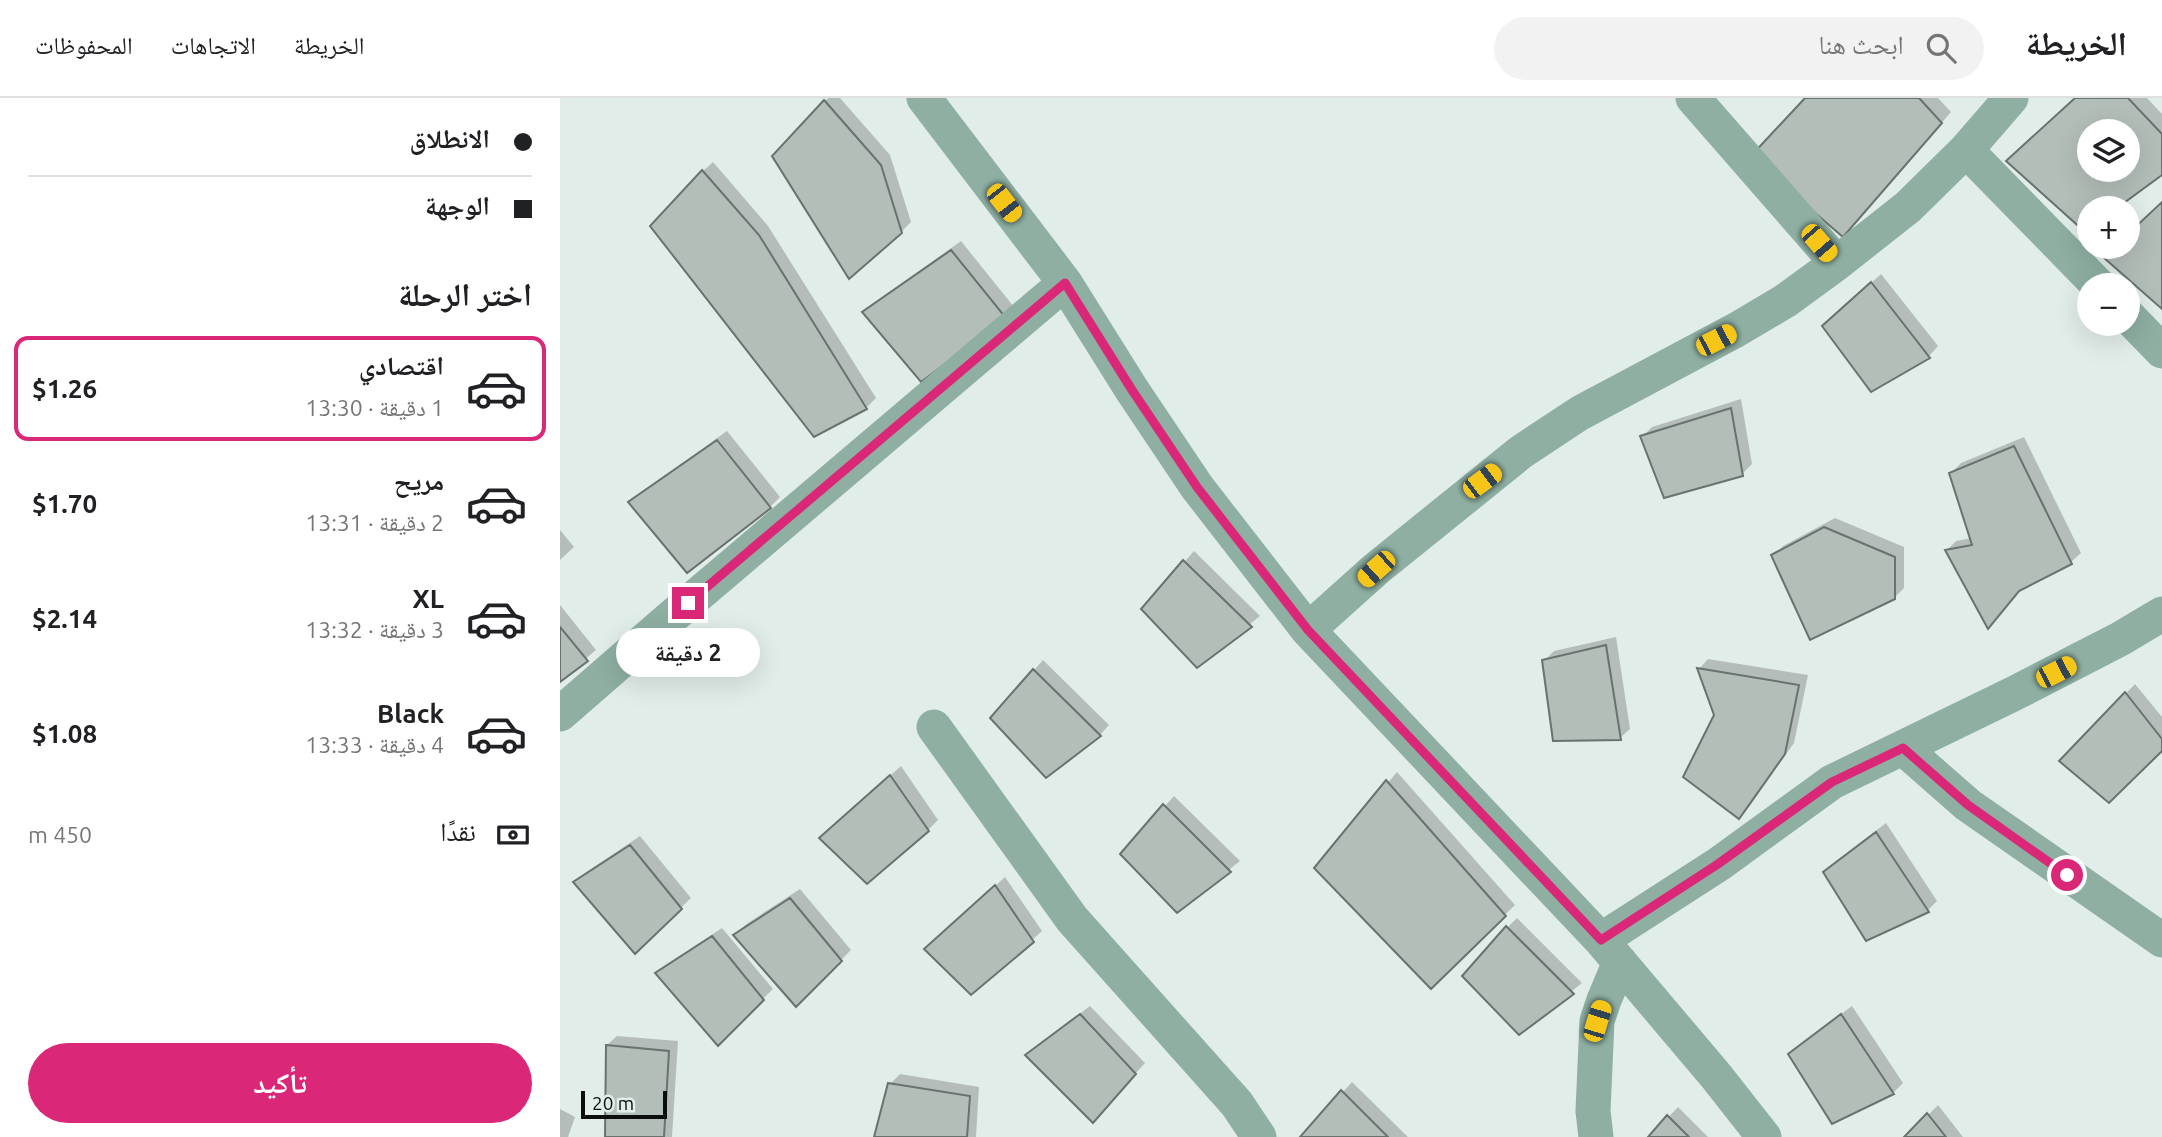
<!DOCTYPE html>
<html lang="ar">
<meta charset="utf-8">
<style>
body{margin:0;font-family:Ubuntu,"Noto Naskh Arabic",sans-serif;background:#f2f2f2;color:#202124;direction:rtl;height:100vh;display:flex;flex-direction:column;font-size:26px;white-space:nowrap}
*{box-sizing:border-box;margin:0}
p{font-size:23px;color:#757577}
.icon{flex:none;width:38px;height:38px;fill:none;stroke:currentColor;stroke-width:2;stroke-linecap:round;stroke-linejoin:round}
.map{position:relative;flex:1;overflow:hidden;direction:ltr}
.side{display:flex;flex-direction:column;background:#fff;width:560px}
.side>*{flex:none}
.hud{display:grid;align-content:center;height:154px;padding:0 28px;background:#fff}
.tools{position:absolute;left:1517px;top:21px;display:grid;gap:14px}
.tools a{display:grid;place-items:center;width:63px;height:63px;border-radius:50%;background:#fff;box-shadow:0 7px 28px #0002;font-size:35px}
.scale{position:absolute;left:21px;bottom:18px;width:86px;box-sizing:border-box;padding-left:7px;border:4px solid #0b0e0d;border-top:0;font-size:19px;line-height:24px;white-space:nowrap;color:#0b0e0d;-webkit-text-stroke:5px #e1ede8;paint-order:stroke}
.end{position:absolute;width:32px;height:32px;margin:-16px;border:9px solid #db2777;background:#fff;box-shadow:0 0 0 4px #fff}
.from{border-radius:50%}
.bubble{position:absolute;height:49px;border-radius:24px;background:#fff;box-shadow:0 7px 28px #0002;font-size:23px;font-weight:700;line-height:49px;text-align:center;direction:rtl}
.car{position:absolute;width:21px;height:42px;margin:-21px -10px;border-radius:9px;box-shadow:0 0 5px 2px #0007;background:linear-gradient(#f5c518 24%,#345 0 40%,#f5c518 0 76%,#345 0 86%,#f5c518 0)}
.hud b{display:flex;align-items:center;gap:24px;height:66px;font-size:26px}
.hud b+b{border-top:2px solid #e0e0e0}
.hud i{width:18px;height:18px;background:#202124}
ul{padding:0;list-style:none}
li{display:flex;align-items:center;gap:21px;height:105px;margin:0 14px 10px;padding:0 14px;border:4px solid transparent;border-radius:14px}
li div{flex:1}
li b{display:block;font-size:26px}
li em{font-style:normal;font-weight:700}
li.current{border-color:#db2777}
li>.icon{width:63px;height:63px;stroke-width:1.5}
h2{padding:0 28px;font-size:32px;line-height:84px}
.pay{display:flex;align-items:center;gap:18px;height:77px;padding:0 28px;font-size:26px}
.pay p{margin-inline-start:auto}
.button{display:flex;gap:14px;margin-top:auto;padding:14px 28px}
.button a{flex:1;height:80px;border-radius:42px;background:#db2777;color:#fff;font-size:28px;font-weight:700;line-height:80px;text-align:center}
header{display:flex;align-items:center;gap:42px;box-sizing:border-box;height:98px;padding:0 35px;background:#fff;border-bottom:2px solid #e0e0e0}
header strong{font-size:33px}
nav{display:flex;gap:38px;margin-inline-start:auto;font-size:24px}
.search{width:490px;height:63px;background:#f2f2f2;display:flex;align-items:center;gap:18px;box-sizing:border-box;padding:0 24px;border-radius:38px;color:#757577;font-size:26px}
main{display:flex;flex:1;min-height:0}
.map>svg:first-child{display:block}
.shadow{fill:#0003;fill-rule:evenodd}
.building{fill:#b3beb9;stroke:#68726e;stroke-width:2;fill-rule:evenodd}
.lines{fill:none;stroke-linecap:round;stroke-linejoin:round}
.minor{stroke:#8eafa2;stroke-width:35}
.route{stroke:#db2777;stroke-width:9}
</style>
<header>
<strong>الخريطة</strong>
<div class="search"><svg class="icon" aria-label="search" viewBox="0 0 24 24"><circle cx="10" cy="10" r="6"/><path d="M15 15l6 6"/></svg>ابحث هنا</div>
<nav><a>الخريطة</a><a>الاتجاهات</a><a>المحفوظات</a></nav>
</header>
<main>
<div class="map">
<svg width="1602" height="1039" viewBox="0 0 1602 1039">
<rect width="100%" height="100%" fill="#e1ede8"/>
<path class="shadow" d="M 268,0 L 280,0 L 330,57 L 351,124 L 341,134 L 214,58 Z
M 1247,0 L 1378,0 L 1391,14 L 1293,127 Z
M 1517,0 L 1587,0 L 1602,16 L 1602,74 L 1554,110 L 1530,110 ZM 1530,33 L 1568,33 L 1568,72 L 1530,72 Z
M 153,64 L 208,128 L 316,300 L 306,310 L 254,336 L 143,73 Z
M 401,143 L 454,209 L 445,219 L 305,214 L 314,205 Z
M 1321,176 L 1378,248 L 1369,258 L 1311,291 L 1274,218 Z
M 1181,301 L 1192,366 L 1182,376 L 1082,339 L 1092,329 Z
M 167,333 L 220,399 L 210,409 L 127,472 L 70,405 L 80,395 Z
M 1464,339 L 1521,455 L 1511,464 L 1462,489 L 1429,529 L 1387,452 L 1396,443 L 1412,440 L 1391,375 L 1401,365 Z
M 1275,420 L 1344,449 L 1344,490 L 1334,500 L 1213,458 L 1223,448 Z
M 0,432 L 14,449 L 0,462 Z
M 634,453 L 700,518 L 638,568 L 583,511 Z
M 0,507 L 36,552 L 0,582 Z
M 1056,539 L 1070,631 L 1060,640 L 984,563 L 994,553 Z
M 1148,561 L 1248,577 L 1234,645 L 1189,709 L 1179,719 L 1156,617 L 1139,571 Z
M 483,562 L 549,627 L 540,637 L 486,677 L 432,620 Z
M 1575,586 L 1602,619 L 1602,651 L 1501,663 Z
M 341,668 L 378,722 L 368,732 L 271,731 Z
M 837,674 L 955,807 L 871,889 L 756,770 Z
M 614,698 L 680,763 L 617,813 L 562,756 Z
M 1326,725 L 1377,803 L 1368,812 L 1265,774 L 1275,764 Z
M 80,738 L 131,800 L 75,854 L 15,784 L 25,775 Z
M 445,779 L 482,833 L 472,842 L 376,841 Z
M 240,791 L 291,852 L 236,907 L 175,837 L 185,827 Z
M 957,820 L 1022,885 L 960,935 L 947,830 Z
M 162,830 L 213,891 L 158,945 L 97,876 L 107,866 Z
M 530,908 L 585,965 L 542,1013 L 468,957 L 477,948 Z
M 1292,908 L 1343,985 L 1333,995 L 1231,956 L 1240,947 Z
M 57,938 L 118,943 L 112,1039 L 46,1039 L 47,947 Z
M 340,976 L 419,989 L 416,1039 L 316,1039 L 330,986 Z
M 792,984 L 848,1039 L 743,1039 Z
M 1378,1007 L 1403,1039 L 1347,1039 L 1368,1017 Z
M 1118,1009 L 1148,1039 L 1090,1039 Z
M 0,1011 L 15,1019 L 8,1039 L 0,1039 Z"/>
<path class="building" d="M 1245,0 L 1359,0 L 1382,25 L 1283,139 L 1190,59 Z
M 1515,0 L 1568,0 L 1602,36 L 1602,77 L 1557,110 L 1530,110 L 1530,131 L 1525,134 L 1446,63 ZM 1530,33 L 1568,33 L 1568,72 L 1530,72 Z
M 264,2 L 321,67 L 342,135 L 289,181 L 212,58 Z
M 142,72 L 199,137 L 307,311 L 254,339 L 90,128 Z
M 1602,104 L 1602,211 L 1543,159 L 1554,149 L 1568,149 L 1568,136 Z
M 391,152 L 446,220 L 361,284 L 302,214 Z
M 1311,184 L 1370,260 L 1311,294 L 1262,228 Z
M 1171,310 L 1183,378 L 1104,400 L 1080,338 Z
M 157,342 L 211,410 L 127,475 L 68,404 Z
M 1454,348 L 1512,466 L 1459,493 L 1428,531 L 1385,452 L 1412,447 L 1389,375 Z
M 1264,429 L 1335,459 L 1335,501 L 1250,542 L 1211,457 Z
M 623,462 L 692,529 L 637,570 L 581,511 Z
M 0,529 L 28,563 L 0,584 Z
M 1046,547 L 1061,642 L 993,643 L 982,562 Z
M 1137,570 L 1239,587 L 1225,656 L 1179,721 L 1123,679 L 1154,617 Z
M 473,571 L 541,638 L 486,680 L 430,620 Z
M 1565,594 L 1602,641 L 1602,653 L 1549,705 L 1499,663 Z
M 330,677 L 369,733 L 307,786 L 259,740 Z
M 826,682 L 946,818 L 871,891 L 754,770 Z
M 603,706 L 671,774 L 617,815 L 560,756 Z
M 1316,734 L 1369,814 L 1306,843 L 1263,774 Z
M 70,747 L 122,811 L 75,856 L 13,784 Z
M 435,787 L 474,844 L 411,897 L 364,851 Z
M 230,800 L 282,863 L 236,909 L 173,837 Z
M 946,828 L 1014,896 L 959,937 L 902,878 Z
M 152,838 L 204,902 L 158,948 L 95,875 Z
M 520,916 L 576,976 L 533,1025 L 465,957 Z
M 1281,916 L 1334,996 L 1272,1026 L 1228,956 Z
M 46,947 L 109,953 L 104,1039 L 45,1039 Z
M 328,985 L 410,998 L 407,1039 L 314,1039 Z
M 781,992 L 828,1039 L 740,1039 Z
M 1367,1015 L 1386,1039 L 1344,1039 Z
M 1107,1017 L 1129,1039 L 1088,1039 Z"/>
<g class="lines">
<path class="minor" d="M 364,0 L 505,185 L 572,292 L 637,389 L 748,532 L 1041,842 L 1156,978 L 1204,1039
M 1133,0 L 1277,165
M 1406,52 L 1538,187
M 1568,218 L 1602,253
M 748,532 L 816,471 L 961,354 L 1020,315 L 1176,232 L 1225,203 L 1277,165 L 1348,109 L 1406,52 L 1451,0
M 0,616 L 107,523 L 505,185
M 374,629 L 512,821 L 677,1006 L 699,1039
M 1343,650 L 1408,707 L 1602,842
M 1041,842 L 1159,766 L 1272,684 L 1453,596 L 1560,541 L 1602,516
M 1036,1039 L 1033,1013 L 1037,923 L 1044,902 L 1060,864"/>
</g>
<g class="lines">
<path class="route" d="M 128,505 L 505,185 L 572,292 L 637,389 L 748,532 L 1041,842 L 1158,766 L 1272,684 L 1343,650 L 1408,707 L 1507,777"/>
</g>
</svg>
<div class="tools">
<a><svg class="icon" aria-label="layers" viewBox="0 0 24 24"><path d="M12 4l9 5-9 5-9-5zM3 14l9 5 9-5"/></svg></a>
<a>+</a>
<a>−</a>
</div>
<div class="scale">20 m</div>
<i class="end from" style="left:1507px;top:777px"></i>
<i class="end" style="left:128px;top:505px"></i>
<div class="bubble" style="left:56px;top:530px;width:144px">2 دقيقة</div>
<i class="car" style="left:444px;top:105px;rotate:142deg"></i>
<i class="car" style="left:1259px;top:145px;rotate:139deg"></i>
<i class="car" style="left:1156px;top:242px;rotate:63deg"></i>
<i class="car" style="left:922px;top:383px;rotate:53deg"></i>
<i class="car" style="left:816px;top:471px;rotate:228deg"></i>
<i class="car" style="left:1496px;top:574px;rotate:63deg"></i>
<i class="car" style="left:1037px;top:923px;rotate:17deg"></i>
</div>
<section class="side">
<div class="hud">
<b><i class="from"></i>الانطلاق</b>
<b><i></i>الوجهة</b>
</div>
<h2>اختر الرحلة</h2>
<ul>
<li class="current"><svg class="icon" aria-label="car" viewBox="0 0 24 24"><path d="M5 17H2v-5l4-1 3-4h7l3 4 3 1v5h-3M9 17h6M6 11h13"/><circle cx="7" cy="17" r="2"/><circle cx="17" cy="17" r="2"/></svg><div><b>اقتصادي</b><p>1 دقيقة · 13:30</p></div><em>$1.26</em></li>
<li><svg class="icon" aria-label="car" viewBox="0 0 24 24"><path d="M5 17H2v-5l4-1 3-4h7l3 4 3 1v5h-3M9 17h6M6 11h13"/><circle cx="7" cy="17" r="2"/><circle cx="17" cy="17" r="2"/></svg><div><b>مريح</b><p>2 دقيقة · 13:31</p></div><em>$1.70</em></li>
<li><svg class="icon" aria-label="car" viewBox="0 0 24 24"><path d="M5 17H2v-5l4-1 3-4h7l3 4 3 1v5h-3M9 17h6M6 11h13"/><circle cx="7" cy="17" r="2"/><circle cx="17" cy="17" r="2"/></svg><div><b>XL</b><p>3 دقيقة · 13:32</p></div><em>$2.14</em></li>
<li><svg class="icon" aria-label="car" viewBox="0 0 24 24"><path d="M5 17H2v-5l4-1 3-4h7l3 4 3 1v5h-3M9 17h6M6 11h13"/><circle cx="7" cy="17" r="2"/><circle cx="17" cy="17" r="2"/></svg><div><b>Black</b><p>4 دقيقة · 13:33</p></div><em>$1.08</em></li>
</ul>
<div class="pay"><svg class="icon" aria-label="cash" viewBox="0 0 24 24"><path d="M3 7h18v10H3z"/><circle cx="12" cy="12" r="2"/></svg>نقدًا<p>450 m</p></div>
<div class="button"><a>تأكيد</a></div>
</section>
</main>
